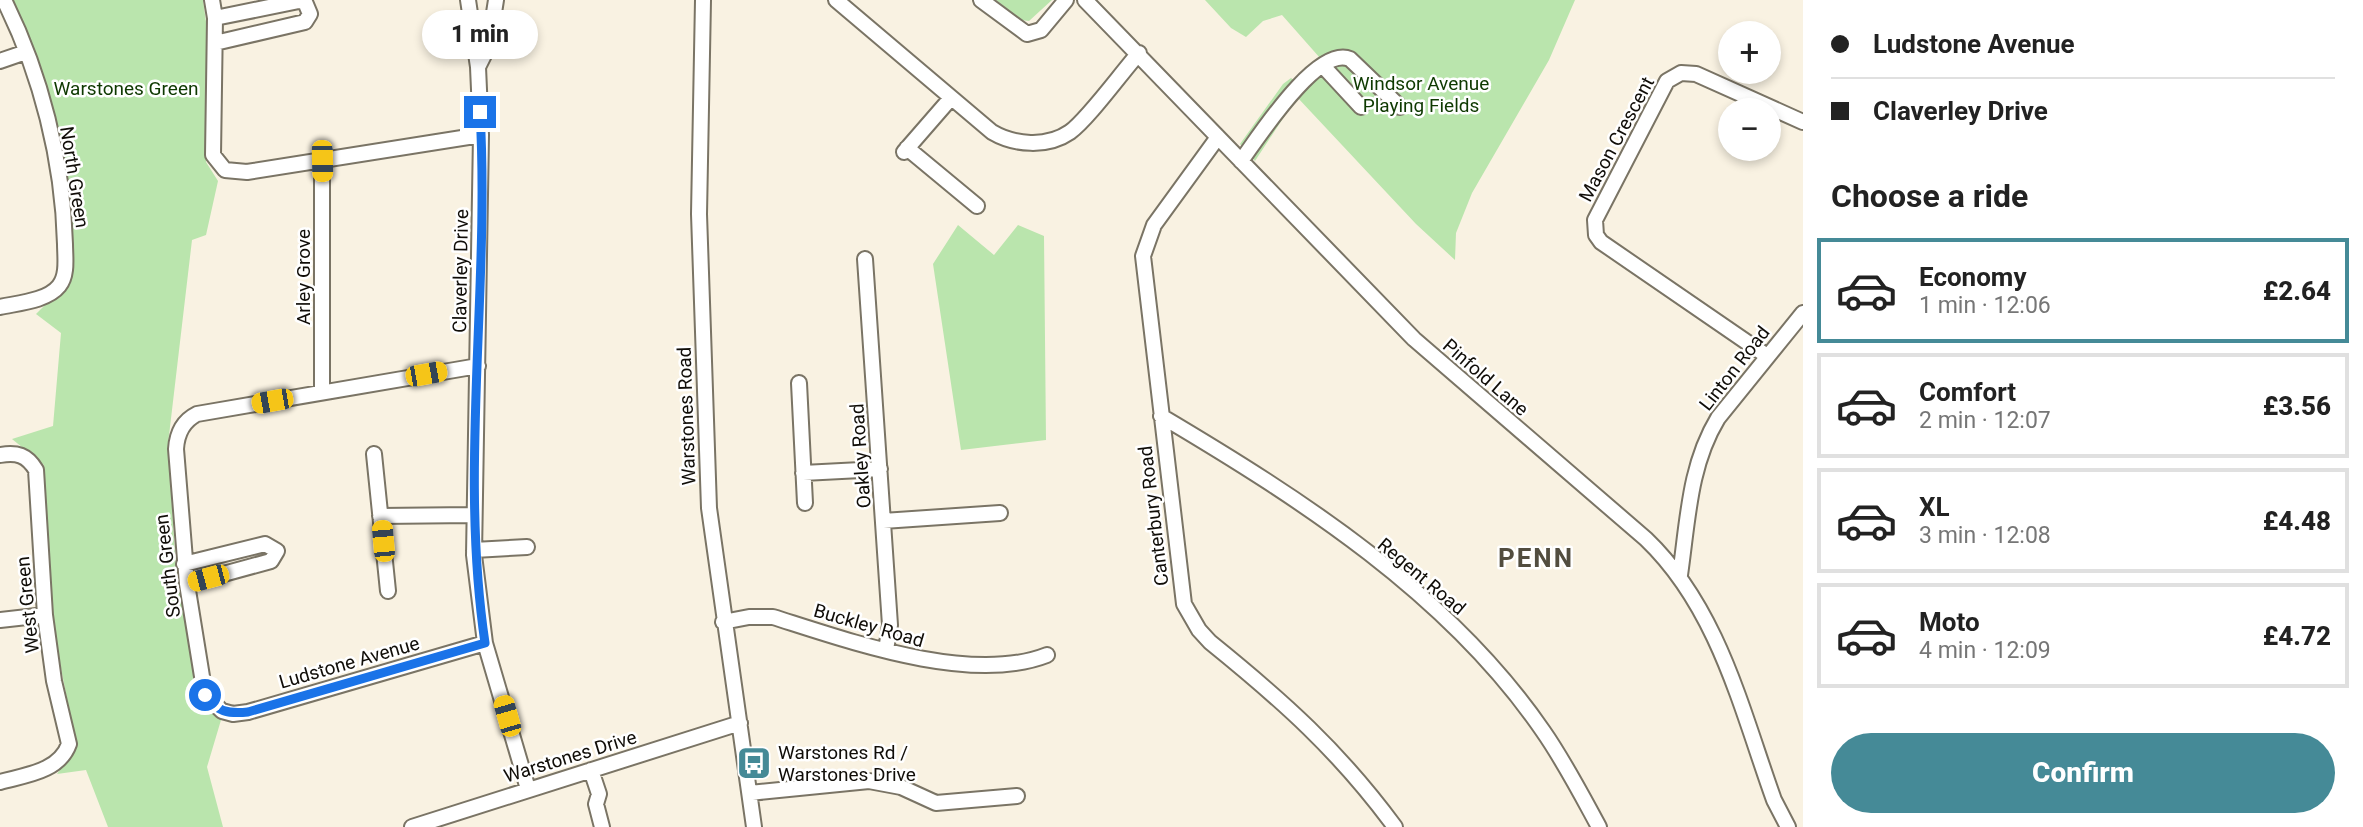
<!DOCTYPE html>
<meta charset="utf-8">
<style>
body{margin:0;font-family:Roboto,sans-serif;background:#f2f2f2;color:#222;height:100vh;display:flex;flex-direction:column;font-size:26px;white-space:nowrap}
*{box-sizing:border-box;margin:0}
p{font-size:23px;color:#767676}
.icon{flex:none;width:38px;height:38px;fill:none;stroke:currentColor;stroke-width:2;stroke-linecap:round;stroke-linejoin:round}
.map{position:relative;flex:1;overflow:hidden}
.side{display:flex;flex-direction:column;background:#fff;width:560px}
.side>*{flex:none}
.hud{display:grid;align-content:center;height:154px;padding:0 28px;background:#fff}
.buttons{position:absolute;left:1718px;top:21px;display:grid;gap:14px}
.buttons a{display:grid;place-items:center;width:63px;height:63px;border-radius:50%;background:#fff;box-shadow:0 4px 10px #0003;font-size:35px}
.end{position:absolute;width:32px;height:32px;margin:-16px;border:9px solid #1a73e8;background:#fff;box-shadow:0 0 0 4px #fff}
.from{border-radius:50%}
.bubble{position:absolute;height:49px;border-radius:24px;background:#fff;box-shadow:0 4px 10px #0003;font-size:23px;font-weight:800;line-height:49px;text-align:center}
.car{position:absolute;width:21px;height:42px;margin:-21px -10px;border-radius:9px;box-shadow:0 0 5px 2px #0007;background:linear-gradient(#f5c518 24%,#345 0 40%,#f5c518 0 76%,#345 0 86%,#f5c518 0)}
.hud b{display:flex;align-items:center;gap:24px;height:66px;font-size:26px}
.hud b+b{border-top:2px solid #e0e0e0}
.hud i{width:18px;height:18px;background:#222}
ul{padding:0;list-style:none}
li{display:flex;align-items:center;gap:21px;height:105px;margin:0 14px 10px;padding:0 14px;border:4px solid #e0e0e0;border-radius:0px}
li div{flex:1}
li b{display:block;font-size:26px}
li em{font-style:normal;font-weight:800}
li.active{border-color:#458a97}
li>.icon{width:63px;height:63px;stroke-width:1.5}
h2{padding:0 28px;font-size:32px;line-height:84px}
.primary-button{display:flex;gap:14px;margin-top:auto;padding:14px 28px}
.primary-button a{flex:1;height:80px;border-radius:42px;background:#458a97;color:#fff;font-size:28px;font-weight:800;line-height:80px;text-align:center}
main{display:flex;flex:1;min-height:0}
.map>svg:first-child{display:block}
.green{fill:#bae5ad}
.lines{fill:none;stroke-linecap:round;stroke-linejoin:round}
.minor-casing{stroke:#7a7465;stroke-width:18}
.minor{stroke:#fff;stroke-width:14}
.route{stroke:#1a73e8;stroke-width:9}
.labels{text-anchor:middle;stroke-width:5;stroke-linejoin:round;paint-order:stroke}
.park-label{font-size:19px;fill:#0e3900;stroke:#fff}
.street-label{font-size:19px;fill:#100d08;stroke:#fff}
.poi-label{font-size:19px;fill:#100d08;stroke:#fff;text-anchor:start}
.district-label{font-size:26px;font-weight:bold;letter-spacing:2px;fill:#524d3f;stroke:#fff}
</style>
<main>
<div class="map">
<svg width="1803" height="827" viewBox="0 0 1803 827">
<rect width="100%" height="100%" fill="#f9f2e2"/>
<path class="green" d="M 9,0 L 203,0 L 207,29 L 206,162 L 218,181 L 206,235 L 192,240 L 168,444 L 176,570 L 200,703 L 221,720 L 207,767 L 223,827 L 108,827 L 86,770 L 57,774 L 76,745 L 51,617 L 44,465 L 12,439 L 53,426 L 61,333 L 36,314 L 67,283 L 63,176 Z
M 996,0 L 1052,0 L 1029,21 L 1021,20 Z
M 1205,0 L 1575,0 L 1549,60 L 1472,193 L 1456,233 L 1455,260 L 1416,224 L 1297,97 L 1255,161 L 1240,144 L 1283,84 L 1291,78 L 1295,81 L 1320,58 L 1282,15 L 1263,21 L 1246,37 L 1231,28 Z
M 958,225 L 994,255 L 1018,225 L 1044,236 L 1046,440 L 961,450 L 933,264 Z"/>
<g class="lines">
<g class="minor-casing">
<path id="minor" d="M 212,0 L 215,18 L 213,155 L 225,170 L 247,172 L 481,135
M 468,0 L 478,67 L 481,135 L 474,555 L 485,643 L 528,789
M 703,0 L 699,214 L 709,508 L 754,827
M 836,0 L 992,132 C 1014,145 1047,148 1070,132 C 1088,119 1122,72 1139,53
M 981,0 L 1027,34 L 1041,30 L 1066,0
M 1085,0 L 1414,339 L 1646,539 C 1718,608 1741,708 1774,800 L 1788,827
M 215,18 L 299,1 L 305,2 L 310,14 L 305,22 L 215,43
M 0,61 L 26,52
M 1323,66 L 1361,107
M 478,67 L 489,45 L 496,0
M 1218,137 L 1154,225 L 1143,256 L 1184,604 L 1199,630 L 1210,642 C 1283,701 1339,751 1395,827
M 907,148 L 977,206
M 904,152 L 951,98
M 322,161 L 322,392
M 1241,161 C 1258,138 1317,45 1350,59 L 1400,107
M 865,259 L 890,625 L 886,650
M 0,307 C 18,303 47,301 59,286 C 68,275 65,257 65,244 C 63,161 41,74 4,0
M 1767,356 L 1601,242 L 1596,235 L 1595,220 L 1667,81 L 1681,73 L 1696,74 L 1803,122
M 478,366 L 197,414 C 183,421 177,433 176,449 L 187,584 L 205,695 L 222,711 L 233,714 L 248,712 L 485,643
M 799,383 L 805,503
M 1161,416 C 1301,499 1449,594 1543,731 C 1564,761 1581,794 1599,827
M 374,454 L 388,591
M 0,455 C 17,452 27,455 36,470 L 45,615 L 54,681 L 69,744 C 59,772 25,775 0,782
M 803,473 L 880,469
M 380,516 L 473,515
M 883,521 L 1000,513
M 474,550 L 527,547
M 184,564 L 265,544 L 277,551 L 271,561 L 187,584
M 1680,575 C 1688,520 1689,466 1718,418 L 1803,313
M 0,620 L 45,615
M 723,622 L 749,617 L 773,617 C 849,641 971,685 1047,655
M 591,770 L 599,794 L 596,804 L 602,827
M 750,793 L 869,781 L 901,787 L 936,803 L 1017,796
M 412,827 L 740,723"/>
</g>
<use href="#minor" class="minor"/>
</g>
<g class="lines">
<path class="route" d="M 205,695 C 216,712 229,714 248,712 L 485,643 C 459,467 490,289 480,112"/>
</g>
<defs>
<g id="bus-square" transform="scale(1.75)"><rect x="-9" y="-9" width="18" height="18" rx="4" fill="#458a97" stroke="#fff"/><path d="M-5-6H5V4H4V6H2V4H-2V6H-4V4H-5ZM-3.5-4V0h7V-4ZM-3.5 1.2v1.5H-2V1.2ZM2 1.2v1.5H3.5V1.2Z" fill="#fff"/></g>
</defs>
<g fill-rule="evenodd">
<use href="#bus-square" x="754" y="763"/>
</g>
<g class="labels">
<g class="park-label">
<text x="1421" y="90">Windsor Avenue<tspan x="1421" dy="22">Playing Fields</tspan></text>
<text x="126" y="95">Warstones Green</text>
</g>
<g class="street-label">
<text transform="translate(1616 139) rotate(-62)" y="7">Mason Crescent</text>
<text transform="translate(75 177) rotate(81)" y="7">North Green</text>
<text transform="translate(460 271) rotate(-89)" y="7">Claverley Drive</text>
<text transform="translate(303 277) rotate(-90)" y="7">Arley Grove</text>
<text transform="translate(1734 368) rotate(-52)" y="7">Linton Road</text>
<text transform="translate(1486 377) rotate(41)" y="7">Pinfold Lane</text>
<text transform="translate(686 416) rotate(-92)" y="7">Warstones Road</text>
<text transform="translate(860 456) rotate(-94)" y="7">Oakley Road</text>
<text transform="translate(1153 516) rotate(-97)" y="7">Canterbury Road</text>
<text transform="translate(167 566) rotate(-97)" y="7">South Green</text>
<text transform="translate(1422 576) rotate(40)" y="7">Regent Road</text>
<text transform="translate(27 605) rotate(-96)" y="7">West Green</text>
<text transform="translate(869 625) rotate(16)" y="7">Buckley Road</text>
<text transform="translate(349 662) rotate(-16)" y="7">Ludstone Avenue</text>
<text transform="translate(570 756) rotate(-17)" y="7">Warstones Drive</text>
</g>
<g class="poi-label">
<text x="778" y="759">Warstones Rd /<tspan x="778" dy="22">Warstones Drive</tspan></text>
</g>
<g class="district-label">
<text x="1536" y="567">PENN</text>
</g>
</g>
</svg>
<div class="buttons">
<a>+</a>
<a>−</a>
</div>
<i class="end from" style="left:205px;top:695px"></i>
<i class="end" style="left:480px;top:112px"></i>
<div class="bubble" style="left:422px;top:10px;width:116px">1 min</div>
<i class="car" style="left:322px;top:161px;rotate:179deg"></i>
<i class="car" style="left:426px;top:374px;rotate:80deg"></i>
<i class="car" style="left:272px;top:401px;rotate:260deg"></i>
<i class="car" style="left:383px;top:541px;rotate:355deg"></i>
<i class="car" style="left:208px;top:578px;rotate:255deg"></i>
<i class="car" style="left:507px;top:716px;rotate:344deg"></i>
</div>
<section class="side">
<div class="hud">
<b><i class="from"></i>Ludstone Avenue</b>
<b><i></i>Claverley Drive</b>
</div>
<h2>Choose a ride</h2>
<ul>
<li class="active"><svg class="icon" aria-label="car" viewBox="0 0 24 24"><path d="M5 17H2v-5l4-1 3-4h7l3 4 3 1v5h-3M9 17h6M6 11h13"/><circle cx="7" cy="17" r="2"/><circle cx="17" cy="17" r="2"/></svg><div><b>Economy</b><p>1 min · 12:06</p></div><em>£2.64</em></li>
<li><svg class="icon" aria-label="car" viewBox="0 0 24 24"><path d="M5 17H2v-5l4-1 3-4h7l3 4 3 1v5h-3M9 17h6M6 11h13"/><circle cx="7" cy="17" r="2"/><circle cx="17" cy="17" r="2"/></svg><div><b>Comfort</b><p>2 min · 12:07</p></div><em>£3.56</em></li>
<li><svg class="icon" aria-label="car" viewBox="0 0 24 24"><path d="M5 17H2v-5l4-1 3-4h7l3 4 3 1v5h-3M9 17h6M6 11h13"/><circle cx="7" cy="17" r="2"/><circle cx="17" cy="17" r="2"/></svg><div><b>XL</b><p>3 min · 12:08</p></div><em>£4.48</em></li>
<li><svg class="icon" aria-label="car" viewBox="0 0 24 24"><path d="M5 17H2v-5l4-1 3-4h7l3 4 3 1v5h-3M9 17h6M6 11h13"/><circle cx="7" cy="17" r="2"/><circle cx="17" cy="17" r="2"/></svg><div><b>Moto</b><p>4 min · 12:09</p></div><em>£4.72</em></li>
</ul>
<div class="primary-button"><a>Confirm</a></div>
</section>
</main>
